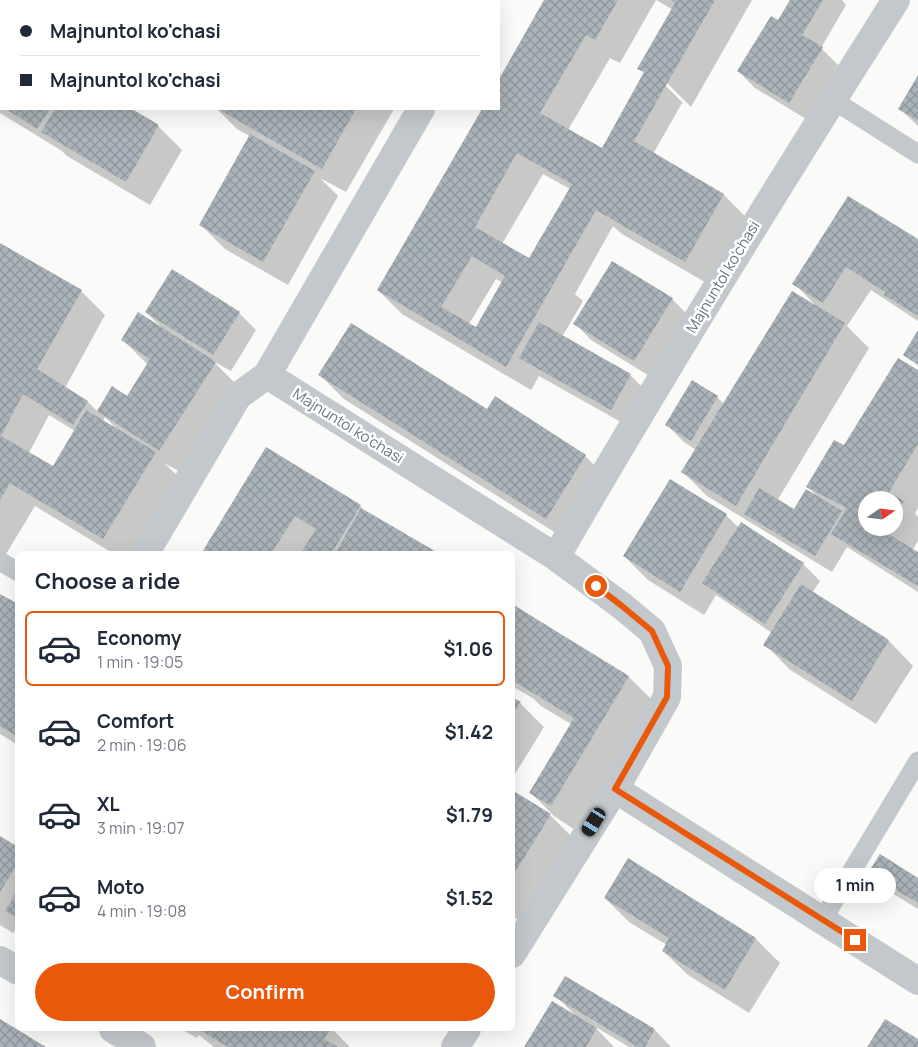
<!DOCTYPE html>
<meta charset="utf-8">
<style>
body{margin:0;font-family:Manrope,sans-serif;background:#f6f6f7;color:#1f2937;height:100vh;display:flex;flex-direction:column;font-size:19px;white-space:nowrap}
*{box-sizing:border-box;margin:0}
p{font-size:16px;color:#747a83}
.icon{flex:none;width:28px;height:28px;fill:none;stroke:currentColor;stroke-width:2;stroke-linecap:round;stroke-linejoin:round}
.map{position:relative;flex:1;overflow:hidden}
.panel{position:absolute;left:15px;top:551px;width:500px;height:480px;display:flex;flex-direction:column;background:#fff;border-radius:8px;box-shadow:0 5px 20px #0002}
.panel>*{flex:none}
.hud{position:absolute;left:0px;top:0px;width:500px;height:110px;box-shadow:0 5px 20px #0002;display:grid;align-content:center;height:110px;padding:0 20px;background:#fff}
.needle{width:32px;rotate:76deg}
.buttons{position:absolute;left:858px;top:491px;display:grid;gap:10px}
.buttons a{display:grid;place-items:center;width:45px;height:45px;border-radius:50%;background:#fff;box-shadow:0 5px 20px #0002;font-size:25px}
.end{position:absolute;width:22px;height:22px;margin:-11px;border:6px solid #ea580c;background:#fff;box-shadow:0 0 0 2px #fff}
.from{border-radius:50%}
.bubble{position:absolute;height:35px;border-radius:18px;background:#fff;box-shadow:0 5px 20px #0002;font-size:16px;font-weight:700;line-height:35px;text-align:center}
.car{position:absolute;width:15px;height:30px;margin:-15px -8px;border-radius:6px;box-shadow:0 0 4px 1px #0007;background:linear-gradient(#222 24%,#8ab4d8 0 40%,#222 0 76%,#8ab4d8 0 86%,#222 0)}
.hud b{display:flex;align-items:center;gap:18px;height:48px;font-size:19px}
.hud b+b{border-top:1px solid #e0e1e3}
.hud i{width:12px;height:12px;background:#1f2937}
ul{padding:0;list-style:none}
li{display:flex;align-items:center;gap:15px;height:75px;margin:0 10px 8px;padding:0 10px;border:2px solid transparent;border-radius:8px}
li div{flex:1}
li b{display:block;font-size:19px}
li em{font-style:normal;font-weight:700}
li.active{border-color:#ea580c}
li>.icon{width:45px;height:45px;stroke-width:1.5}
h2{padding:0 20px;font-size:22px;line-height:60px}
.action{display:flex;gap:10px;margin-top:auto;padding:10px 20px}
.action a{flex:1;height:58px;border-radius:30px;background:#ea580c;color:#fff;font-size:20px;font-weight:700;line-height:58px;text-align:center}
.map>svg:first-child{display:block}
.shadow{fill:#0003;fill-rule:evenodd}
.building{fill:url(#building-cross-hatch);fill-rule:evenodd}
.lines{fill:none;stroke-linecap:round;stroke-linejoin:round}
.service{stroke:#c3c8cc;stroke-width:19}
.minor{stroke:#c3c8cc;stroke-width:28}
.route{stroke:#ea580c;stroke-width:6}
.labels{text-anchor:middle;stroke-width:5;stroke-linejoin:round;paint-order:stroke}
.street-label{font-size:15px;fill:#657683;stroke:#fff}
</style>
<div class="map">
<svg width="918" height="1047" viewBox="0 0 918 1047">
<defs>
<pattern id="building-cross-hatch" width="8" height="8" patternUnits="userSpaceOnUse" patternTransform="scale(1.25)"><rect width="8" height="8" fill="#aab3b9"/><path d="M0 0l8 8M0 8l8-8" fill="none" stroke="#8e969c"/></pattern>
</defs>
<rect width="100%" height="100%" fill="#fafaf8"/>
<path class="shadow" d="M 0,0 L 18,0 L 1,1 L 1,109 L 129,109 L 158,126 L 182,150 L 150,205 L 67,156 L 62,151 L 0,113 Z
M 80,0 L 161,0 L 160,1 Z
M 239,0 L 324,0 L 326,1 L 238,1 Z
M 361,0 L 466,0 L 361,1 Z
M 545,0 L 752,0 L 691,107 L 666,82 L 666,86 L 684,104 L 682,103 L 653,154 L 724,195 L 748,219 L 710,285 L 622,234 L 613,226 L 575,294 L 583,301 L 562,337 L 630,375 L 647,392 L 628,426 L 539,376 L 531,390 L 402,314 L 378,290 L 483,109 L 499,109 L 499,81 ZM 656,0 L 673,10 L 639,68 L 645,74 L 602,150 L 568,130 L 610,58 L 620,63 ZM 543,174 L 570,189 L 529,260 L 502,244 ZM 496,279 L 503,283 L 476,329 L 469,324 Z
M 791,0 L 842,0 L 846,5 L 821,48 L 838,65 L 806,119 L 755,88 L 738,71 L 778,22 Z
M 918,77 L 918,126 L 899,108 Z
M 217,109 L 394,109 L 346,192 L 320,178 L 338,196 L 288,285 L 225,249 L 201,225 L 251,137 L 237,129 Z
M 918,240 L 918,321 L 871,290 L 847,326 L 869,348 L 777,501 L 794,511 L 818,497 L 807,486 L 918,372 L 918,508 L 915,513 L 918,517 L 918,541 L 912,551 L 918,555 L 918,592 L 847,547 L 832,572 L 707,496 L 683,472 L 696,450 L 684,442 L 667,425 L 717,397 L 724,404 L 815,305 L 794,283 ZM 866,500 L 894,500 L 894,528 L 866,528 Z
M 0,244 L 81,291 L 105,315 L 65,388 L 88,402 L 98,412 L 112,388 L 127,398 L 148,365 L 122,339 L 162,328 L 146,312 L 172,271 L 239,313 L 256,330 L 231,371 L 213,361 L 239,387 L 184,474 L 164,463 L 179,477 L 133,554 L 114,554 L 35,506 L 0,564 ZM 49,415 L 75,431 L 53,467 L 29,453 ZM 105,417 L 116,428 L 103,421 Z
M 672,299 L 689,316 L 651,377 L 591,340 L 575,323 Z
M 320,375 L 487,411 L 585,456 L 609,480 L 570,542 L 344,399 Z
M 266,448 L 360,506 L 367,513 L 437,554 L 202,554 Z
M 726,515 L 739,528 L 803,564 L 820,581 L 812,593 L 889,641 L 913,666 L 876,724 L 789,669 L 765,644 L 772,633 L 716,595 L 704,615 L 648,580 L 624,556 Z
M 0,595 L 18,606 L 18,745 L 0,734 Z
M 512,606 L 629,677 L 653,701 L 575,830 L 554,816 L 531,793 L 571,724 L 541,706 L 534,699 L 512,686 Z
M 512,699 L 520,703 L 544,727 L 512,779 Z
M 512,792 L 551,816 L 574,839 L 524,923 L 512,916 Z
M 0,838 L 18,849 L 18,926 L 13,933 L 0,925 Z
M 870,873 L 918,879 L 918,909 L 887,890 Z
M 605,898 L 756,939 L 780,963 L 749,1013 L 688,975 L 663,951 L 667,945 L 629,922 Z
M 566,977 L 655,1030 L 671,1047 L 629,1047 L 594,1026 L 614,1047 L 525,1047 L 574,1014 L 555,995 Z
M 181,1029 L 332,1029 L 350,1047 L 214,1047 L 199,1035 L 197,1038 Z"/>
<path class="building" d="M 544,0 L 618,0 L 595,40 L 586,35 L 540,113 L 602,148 L 644,72 L 637,69 L 675,3 L 671,0 L 715,0 L 634,141 L 724,194 L 685,262 L 596,210 L 506,367 L 377,290 L 482,109 L 499,109 L 499,79 ZM 517,153 L 572,184 L 529,258 L 475,227 ZM 472,256 L 505,276 L 476,327 L 441,307 Z
M 790,0 L 823,0 L 802,35 L 823,47 L 789,103 L 737,71 L 771,16 L 778,20 Z
M 918,75 L 918,121 L 898,109 Z
M 6,109 L 50,109 L 37,129 Z
M 55,109 L 132,109 L 159,125 L 126,182 L 41,132 Z
M 218,109 L 356,109 L 322,169 Z
M 250,134 L 315,171 L 263,262 L 199,225 Z
M 848,196 L 918,239 L 918,316 L 884,295 L 885,292 L 846,267 L 823,303 L 792,284 Z
M 0,243 L 82,290 L 37,369 L 88,401 L 73,425 L 23,394 L 1,436 L 53,466 L 86,410 L 156,452 L 103,539 L 10,483 L 0,500 Z
M 612,261 L 673,298 L 634,361 L 573,324 Z
M 172,269 L 240,312 L 213,355 L 145,312 Z
M 792,291 L 845,323 L 736,506 L 681,472 Z
M 138,312 L 216,362 L 159,451 L 97,411 L 112,386 L 127,396 L 150,359 L 121,340 Z
M 539,322 L 631,374 L 611,410 L 519,358 Z
M 351,323 L 487,409 L 495,396 L 586,455 L 546,519 L 318,375 Z
M 918,330 L 918,365 L 903,355 Z
M 898,358 L 918,370 L 918,444 L 889,492 L 904,501 L 894,517 L 894,500 L 866,500 L 866,528 L 888,528 L 885,532 L 918,552 L 918,586 L 831,534 L 847,508 L 806,487 L 834,440 L 844,445 Z
M 692,380 L 718,396 L 691,441 L 665,425 Z
M 266,447 L 361,505 L 331,554 L 300,554 L 316,529 L 295,516 L 271,554 L 201,554 Z
M 670,479 L 727,514 L 680,592 L 623,556 Z
M 759,488 L 794,509 L 806,489 L 842,511 L 815,556 L 744,514 Z
M 361,508 L 440,554 L 335,554 Z
M 741,522 L 804,563 L 765,624 L 702,583 Z
M 801,584 L 889,640 L 852,701 L 763,645 Z
M 0,594 L 18,604 L 18,731 L 15,735 L 0,726 Z
M 512,604 L 629,676 L 551,806 L 529,793 L 574,718 L 512,680 Z
M 512,697 L 521,702 L 512,715 Z
M 512,790 L 551,814 L 512,877 Z
M 0,836 L 18,847 L 18,863 L 0,892 Z
M 880,854 L 918,878 L 918,903 L 868,873 Z
M 628,858 L 756,938 L 725,990 L 662,951 L 669,938 L 604,898 Z
M 18,889 L 18,918 L 5,911 Z
M 565,976 L 655,1029 L 645,1047 L 638,1047 L 553,996 Z
M 552,1001 L 597,1028 L 586,1047 L 524,1047 Z
M 0,1019 L 46,1047 L 0,1047 Z
M 885,1019 L 918,1039 L 918,1047 L 867,1047 Z
M 198,1029 L 330,1029 L 324,1039 L 338,1047 L 228,1047 Z"/>
<g class="lines">
<path class="service" d="M 833,100 L 918,154
M 0,561 L 18,572
M 823,919 L 918,761"/>
<path class="minor" d="M 484,1 L 485,0
M 267,375 L 556,557 L 622,606 L 652,631 L 668,666 L 667,697 L 615,789 L 512,954
M 145,554 L 238,396 L 267,375 L 421,109
M 556,557 C 665,369 779,184 896,0
M 615,789 L 918,981
M 0,960 L 18,971
M 113,1029 L 142,1047
M 455,1047 L 467,1029"/>
</g>
<g class="lines">
<path class="route" d="M 596,586 L 622,606 L 652,631 L 668,666 L 667,697 L 615,789 L 855,940"/>
</g>
<g class="labels">
<g class="street-label">
<text transform="translate(723 277) rotate(-59)" y="5">Majnuntol ko'chasi</text>
<text transform="translate(348 426) rotate(32)" y="5">Majnuntol ko'chasi</text>
</g>
</g>
</svg>
<div class="buttons">
<a><svg class="needle" viewBox="-14 -14 28 28"><path d="M0-13l5 13h-10z" fill="#e53935"/><path d="M0 13l5-13h-10z" fill="#747a83"/></svg></a>
</div>
<i class="end from" style="left:596px;top:586px"></i>
<i class="end" style="left:855px;top:940px"></i>
<div class="bubble" style="left:814px;top:868px;width:82px">1 min</div>
<i class="car" style="left:594px;top:822px;rotate:212deg"></i>
<div class="hud">
<b><i class="from"></i>Majnuntol ko'chasi</b>
<b><i></i>Majnuntol ko'chasi</b>
</div>
<section class="panel">
<h2>Choose a ride</h2>
<ul>
<li class="active"><svg class="icon" aria-label="car" viewBox="0 0 24 24"><path d="M5 17H2v-5l4-1 3-4h7l3 4 3 1v5h-3M9 17h6M6 11h13"/><circle cx="7" cy="17" r="2"/><circle cx="17" cy="17" r="2"/></svg><div><b>Economy</b><p>1 min · 19:05</p></div><em>$1.06</em></li>
<li><svg class="icon" aria-label="car" viewBox="0 0 24 24"><path d="M5 17H2v-5l4-1 3-4h7l3 4 3 1v5h-3M9 17h6M6 11h13"/><circle cx="7" cy="17" r="2"/><circle cx="17" cy="17" r="2"/></svg><div><b>Comfort</b><p>2 min · 19:06</p></div><em>$1.42</em></li>
<li><svg class="icon" aria-label="car" viewBox="0 0 24 24"><path d="M5 17H2v-5l4-1 3-4h7l3 4 3 1v5h-3M9 17h6M6 11h13"/><circle cx="7" cy="17" r="2"/><circle cx="17" cy="17" r="2"/></svg><div><b>XL</b><p>3 min · 19:07</p></div><em>$1.79</em></li>
<li><svg class="icon" aria-label="car" viewBox="0 0 24 24"><path d="M5 17H2v-5l4-1 3-4h7l3 4 3 1v5h-3M9 17h6M6 11h13"/><circle cx="7" cy="17" r="2"/><circle cx="17" cy="17" r="2"/></svg><div><b>Moto</b><p>4 min · 19:08</p></div><em>$1.52</em></li>
</ul>
<div class="action"><a>Confirm</a></div>
</section>
</div>
